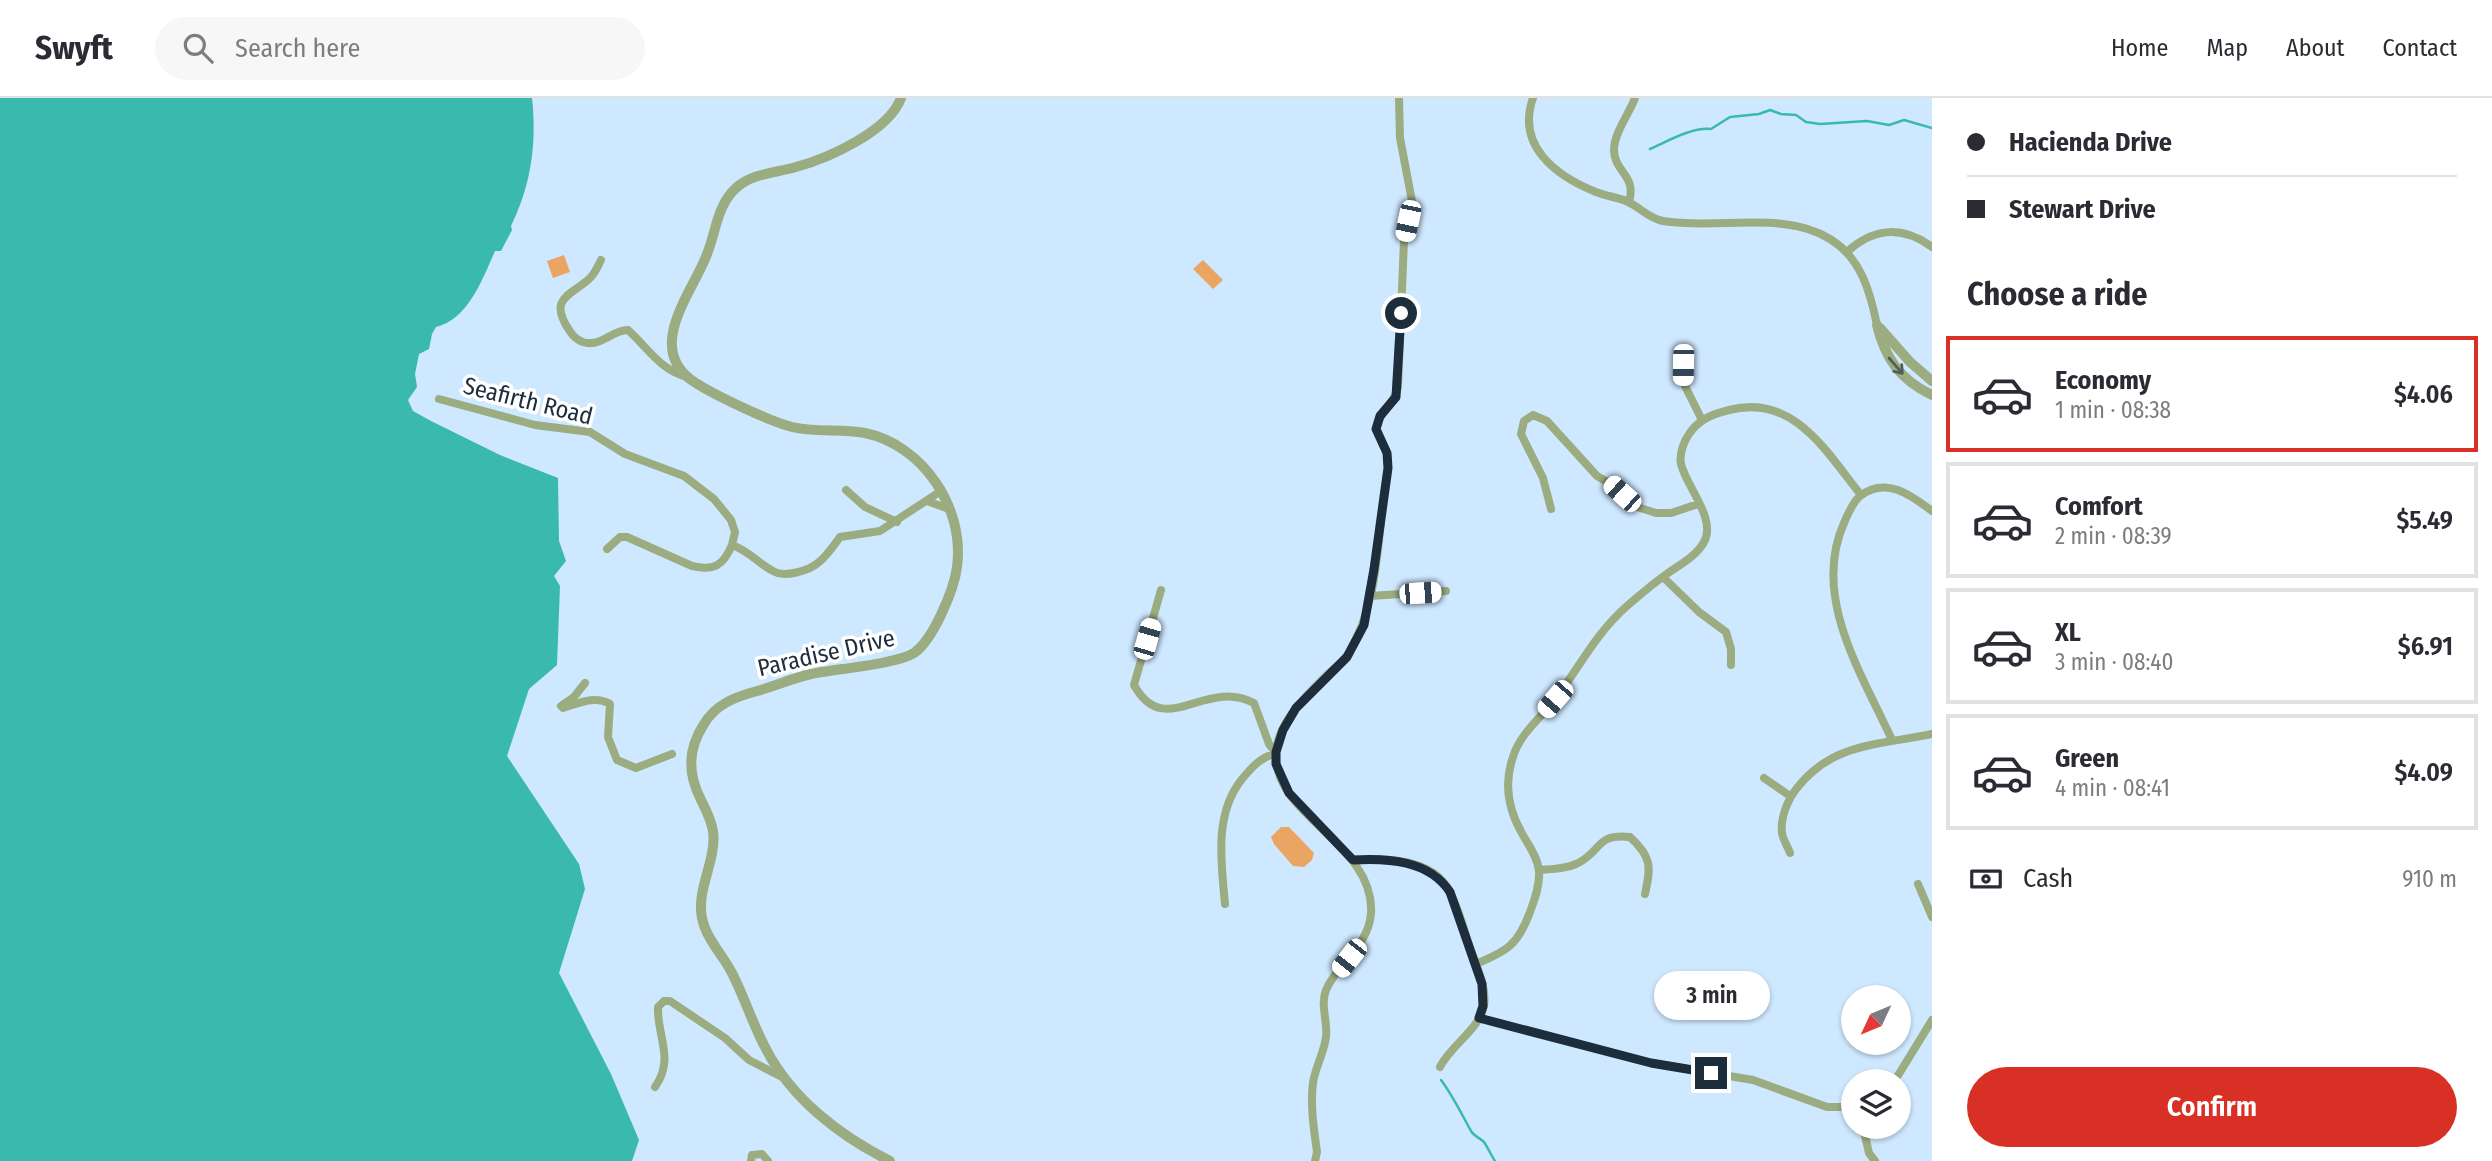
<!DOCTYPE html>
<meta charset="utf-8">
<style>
body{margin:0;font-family:"Fira Sans Condensed",sans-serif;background:#f7f7f7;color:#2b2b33;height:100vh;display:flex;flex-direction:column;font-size:26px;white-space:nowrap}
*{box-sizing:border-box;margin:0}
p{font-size:23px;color:#7c7c81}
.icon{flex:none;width:38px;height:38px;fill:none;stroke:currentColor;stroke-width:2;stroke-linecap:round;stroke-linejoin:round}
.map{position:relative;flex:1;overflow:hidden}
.drawer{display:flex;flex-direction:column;background:#fff;width:560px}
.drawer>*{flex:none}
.top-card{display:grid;align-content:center;height:154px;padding:0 35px;background:#fff}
.needle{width:46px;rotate:226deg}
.fabs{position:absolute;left:1841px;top:887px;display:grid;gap:14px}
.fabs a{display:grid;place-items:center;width:70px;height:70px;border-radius:50%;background:#fff;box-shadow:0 2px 5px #0004;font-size:35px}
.end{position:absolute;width:32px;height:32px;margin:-16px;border:9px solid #1d2d3c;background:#fff;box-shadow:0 0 0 4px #fff}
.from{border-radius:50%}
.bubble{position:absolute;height:49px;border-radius:24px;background:#fff;box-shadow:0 2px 5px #0004;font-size:23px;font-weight:600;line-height:49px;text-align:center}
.car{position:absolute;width:21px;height:42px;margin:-21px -10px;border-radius:9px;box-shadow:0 0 5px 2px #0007;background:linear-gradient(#fff 24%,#345 0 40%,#fff 0 76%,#345 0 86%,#fff 0)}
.top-card b{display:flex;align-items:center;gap:24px;height:66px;font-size:26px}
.top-card b+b{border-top:2px solid #e1e1e2}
.top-card i{width:18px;height:18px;background:#2b2b33}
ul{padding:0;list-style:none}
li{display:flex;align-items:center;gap:21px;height:116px;margin:0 14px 10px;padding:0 21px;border:4px solid #e1e1e2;border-radius:0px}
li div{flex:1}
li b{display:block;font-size:26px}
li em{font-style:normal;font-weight:600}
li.on{border-color:#d93025}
li>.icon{width:63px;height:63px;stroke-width:1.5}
h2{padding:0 35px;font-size:32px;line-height:84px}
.pay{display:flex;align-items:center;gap:18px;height:77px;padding:0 35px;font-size:26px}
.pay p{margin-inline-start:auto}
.primary-button{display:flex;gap:14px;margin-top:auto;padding:14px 35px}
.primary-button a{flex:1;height:80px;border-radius:42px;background:#d93025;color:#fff;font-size:28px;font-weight:600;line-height:80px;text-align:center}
header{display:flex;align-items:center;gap:42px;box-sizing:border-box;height:98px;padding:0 35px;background:#fff;border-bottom:2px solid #e1e1e2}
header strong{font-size:33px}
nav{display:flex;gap:38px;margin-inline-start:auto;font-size:24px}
.search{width:490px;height:63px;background:#f7f7f7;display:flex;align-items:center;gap:18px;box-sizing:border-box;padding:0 24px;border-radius:38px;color:#7c7c81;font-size:26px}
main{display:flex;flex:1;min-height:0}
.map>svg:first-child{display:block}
.green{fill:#e9a561}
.water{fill:#39baac}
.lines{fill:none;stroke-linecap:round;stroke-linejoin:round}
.stream{stroke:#39baac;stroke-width:2.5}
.minor{stroke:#9cac81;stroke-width:8}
.tertiary{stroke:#9cac81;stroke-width:10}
.oneway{stroke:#506058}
.route{stroke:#1d2d3c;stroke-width:9}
.labels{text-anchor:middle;stroke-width:7;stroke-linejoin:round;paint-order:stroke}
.street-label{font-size:24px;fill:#1d2d3c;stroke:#fff}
</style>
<header>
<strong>Swyft</strong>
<div class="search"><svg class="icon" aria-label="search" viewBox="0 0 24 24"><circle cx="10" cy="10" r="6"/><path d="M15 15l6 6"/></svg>Search here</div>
<nav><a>Home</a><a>Map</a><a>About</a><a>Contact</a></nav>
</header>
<main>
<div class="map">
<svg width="1932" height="1063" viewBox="0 0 1932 1063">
<rect width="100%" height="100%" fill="#cee8ff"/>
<path class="green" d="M 564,157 L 570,174 L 553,180 L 547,163 Z
M 1203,162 L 1223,182 L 1213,191 L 1193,171 Z
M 1281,729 L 1289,729 L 1314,755 L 1312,762 L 1304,769 L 1293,768 L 1274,746 L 1271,739 Z"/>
<path class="water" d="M 0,0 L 532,0 C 537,46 531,87 511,128 L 512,132 L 501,153 L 495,153 C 483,180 468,222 436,229 L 432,236 L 429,251 L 419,256 L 415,276 L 417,289 L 408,302 L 413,313 L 431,323 L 500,357 L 558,380 L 559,443 L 566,463 L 554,478 L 560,488 L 557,567 L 529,591 L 507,658 L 579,766 L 585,791 L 559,875 L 611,976 L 639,1042 L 632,1063 L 0,1063 Z"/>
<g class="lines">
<path class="stream" d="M 1650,51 C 1668,43 1692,29 1711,31 L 1730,19 L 1759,16 L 1770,12 L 1781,16 L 1796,17 L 1806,24 L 1820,26 L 1867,23 L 1889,27 L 1904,22 L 1932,30
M 1441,982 C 1453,998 1461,1015 1471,1033 C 1474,1038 1480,1040 1484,1044 C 1488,1050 1491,1057 1495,1063"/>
<path class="minor" d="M 1533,0 C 1516,48 1556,78 1596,94 C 1606,98 1616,99 1626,103 C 1640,109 1648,120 1663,123 C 1716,132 1784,112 1830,141 C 1861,160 1870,193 1877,227
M 1629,104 C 1637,77 1614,74 1614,52 C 1614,35 1629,16 1635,0
M 1847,154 C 1873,130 1902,127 1932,149
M 601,162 C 598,168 595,176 589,181 C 570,198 548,200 569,232 C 574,240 582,246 592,245 C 605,244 614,232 628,232 C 648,250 660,272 687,279
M 1683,267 L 1682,282 L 1702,322
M 439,301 L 535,327 L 590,334 L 625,356 L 684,378 L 714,401 L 731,422 L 735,434 L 732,447 C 751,454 757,465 773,473 C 784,480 809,473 819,464 C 827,458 834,447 840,439 L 880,433 L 941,393
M 846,392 L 865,409 L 897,424
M 927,403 L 949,411
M 1551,411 L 1543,380 L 1521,336 L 1524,323 L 1533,317 L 1547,323 L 1597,378 L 1609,385 L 1634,408 L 1656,415 L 1671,415 L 1698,406
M 607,451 L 620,439 L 627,439 L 692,468 C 714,473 723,468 732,447
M 1663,479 L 1699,514 L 1726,534 L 1731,551 L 1731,567
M 1161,492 L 1134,587 C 1165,643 1205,579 1254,605 L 1269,646 L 1276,655 C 1260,660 1253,668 1242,681 C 1214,716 1221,763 1225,806
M 1370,498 L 1446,493
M 561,608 L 574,599 L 585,585
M 563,610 C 579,605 595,597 610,606 L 608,639 L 617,662 L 636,670 L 672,656
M 1892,642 C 1862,576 1811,499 1844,425 C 1848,416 1852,405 1860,398 C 1886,378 1911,397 1932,413
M 1764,680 L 1790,698
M 1790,755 C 1788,749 1783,742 1782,735 C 1780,720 1788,701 1797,690 C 1833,644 1880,647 1932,636
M 1353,762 C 1380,760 1425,760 1444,785 C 1457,803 1463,829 1470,850 C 1476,867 1487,889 1484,908 C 1479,932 1451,947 1440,969
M 1539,772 C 1551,771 1567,771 1578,765 C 1602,753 1596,735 1630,739 C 1652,759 1651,769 1645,796
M 1918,786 L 1932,819
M 1476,866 C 1507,853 1518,847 1530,814 C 1535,801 1540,787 1539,773 C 1538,761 1530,749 1524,739 C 1509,714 1503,687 1513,659 C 1520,635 1542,619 1556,600 C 1580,568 1597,534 1627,508 C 1639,498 1651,487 1664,478 C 1677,468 1696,459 1704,444 C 1717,421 1686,388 1681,366 C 1679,356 1684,343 1689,336 C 1699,321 1713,316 1729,312 C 1794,295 1827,355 1861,397
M 1479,920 L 1652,965 L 1753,982 L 1827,1009 L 1853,1009
M 1894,984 L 1932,922
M 655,989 C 675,961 657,939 658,909 L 664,903 L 670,903 L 725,940 L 749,962 L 784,980
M 1863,1029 L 1869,1055 L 1875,1063
M 751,1063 L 752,1057 L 762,1056 L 768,1063
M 1315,1063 L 1317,1054 C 1314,1032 1310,1007 1313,985 C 1315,970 1324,955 1326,939 C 1328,924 1320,907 1326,892 C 1338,864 1369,848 1371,815 C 1375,748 1280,720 1276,662 C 1273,629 1305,599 1326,578 C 1333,571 1343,564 1348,556 C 1382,501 1376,432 1388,371 L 1387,355 L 1376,331 C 1379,313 1395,306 1398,289 L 1404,142 L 1412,103 L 1400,40 L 1399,0"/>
<path class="tertiary" d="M 1877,227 C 1885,260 1900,282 1932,297
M 1880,230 L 1910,264 L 1932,283
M 890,1063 C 840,1038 792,1001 766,951 C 753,927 745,901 733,877 C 724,858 706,841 702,820 C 696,791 717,762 713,733 C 711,721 706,712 701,702 C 688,676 687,652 704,626 C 716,606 735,599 757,593 C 775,588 793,580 811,576 C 835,571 897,566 914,555 C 933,542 954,492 957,469 C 965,410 923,347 865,335 C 841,330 816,335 792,329 C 769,323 709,295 690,281 C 646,247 694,192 707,156 C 716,134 717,107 736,90 C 752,75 776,75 796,69 C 829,60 889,33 901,0"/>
</g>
<defs><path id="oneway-shaft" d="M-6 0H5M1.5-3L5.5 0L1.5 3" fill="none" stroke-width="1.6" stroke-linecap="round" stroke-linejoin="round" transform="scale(1.75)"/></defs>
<use class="oneway" href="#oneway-shaft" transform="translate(1896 268) rotate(49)"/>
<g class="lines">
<path class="route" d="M 1401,215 L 1396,299 L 1380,318 L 1376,331 L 1387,355 L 1388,370 L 1374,471 L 1364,527 L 1347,559 L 1296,610 L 1283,632 L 1276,654 L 1276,666 L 1289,695 L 1353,762 C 1387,760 1429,762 1450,794 L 1482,886 L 1483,908 L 1479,920 L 1651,965 L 1711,975"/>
</g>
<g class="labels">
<g class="street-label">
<text transform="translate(528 303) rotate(14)" y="8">Seafirth Road</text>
<text transform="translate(826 555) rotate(-13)" y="8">Paradise Drive</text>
</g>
</g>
</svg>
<div class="fabs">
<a><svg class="needle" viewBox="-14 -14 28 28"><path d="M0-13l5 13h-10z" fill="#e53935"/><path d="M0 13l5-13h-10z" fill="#7c7c81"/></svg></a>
<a><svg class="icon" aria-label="layers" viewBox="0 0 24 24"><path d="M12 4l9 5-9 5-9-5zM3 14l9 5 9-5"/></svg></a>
</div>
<i class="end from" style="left:1401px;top:215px"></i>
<i class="end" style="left:1711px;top:975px"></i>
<div class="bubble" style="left:1654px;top:873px;width:116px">3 min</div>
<i class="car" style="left:1408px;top:123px;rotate:192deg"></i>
<i class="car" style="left:1683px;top:267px;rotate:181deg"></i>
<i class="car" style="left:1622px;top:396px;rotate:312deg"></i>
<i class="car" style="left:1420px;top:495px;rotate:86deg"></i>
<i class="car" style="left:1147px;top:541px;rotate:16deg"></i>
<i class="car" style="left:1555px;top:601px;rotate:221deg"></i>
<i class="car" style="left:1349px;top:860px;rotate:218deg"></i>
</div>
<section class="drawer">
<div class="top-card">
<b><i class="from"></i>Hacienda Drive</b>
<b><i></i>Stewart Drive</b>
</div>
<h2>Choose a ride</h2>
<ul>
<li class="on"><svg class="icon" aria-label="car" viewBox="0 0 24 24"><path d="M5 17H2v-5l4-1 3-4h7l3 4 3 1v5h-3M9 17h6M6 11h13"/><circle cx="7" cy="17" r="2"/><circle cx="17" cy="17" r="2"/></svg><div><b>Economy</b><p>1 min · 08:38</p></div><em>$4.06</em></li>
<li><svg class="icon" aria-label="car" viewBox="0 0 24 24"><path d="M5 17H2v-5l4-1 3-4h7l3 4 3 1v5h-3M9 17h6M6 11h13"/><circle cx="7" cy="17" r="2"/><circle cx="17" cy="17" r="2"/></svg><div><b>Comfort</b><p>2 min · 08:39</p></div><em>$5.49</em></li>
<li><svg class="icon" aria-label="car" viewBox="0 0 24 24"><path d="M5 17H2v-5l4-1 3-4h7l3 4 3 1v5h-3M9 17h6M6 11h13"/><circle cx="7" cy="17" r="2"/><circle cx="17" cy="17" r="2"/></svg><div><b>XL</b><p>3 min · 08:40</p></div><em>$6.91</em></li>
<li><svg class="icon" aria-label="car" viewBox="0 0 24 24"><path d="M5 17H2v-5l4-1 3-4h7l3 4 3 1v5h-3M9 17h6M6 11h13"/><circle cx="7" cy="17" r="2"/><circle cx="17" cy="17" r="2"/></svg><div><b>Green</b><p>4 min · 08:41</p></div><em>$4.09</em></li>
</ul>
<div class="pay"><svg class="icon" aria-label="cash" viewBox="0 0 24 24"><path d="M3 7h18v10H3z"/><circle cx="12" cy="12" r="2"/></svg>Cash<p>910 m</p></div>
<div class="primary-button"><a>Confirm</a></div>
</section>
</main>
